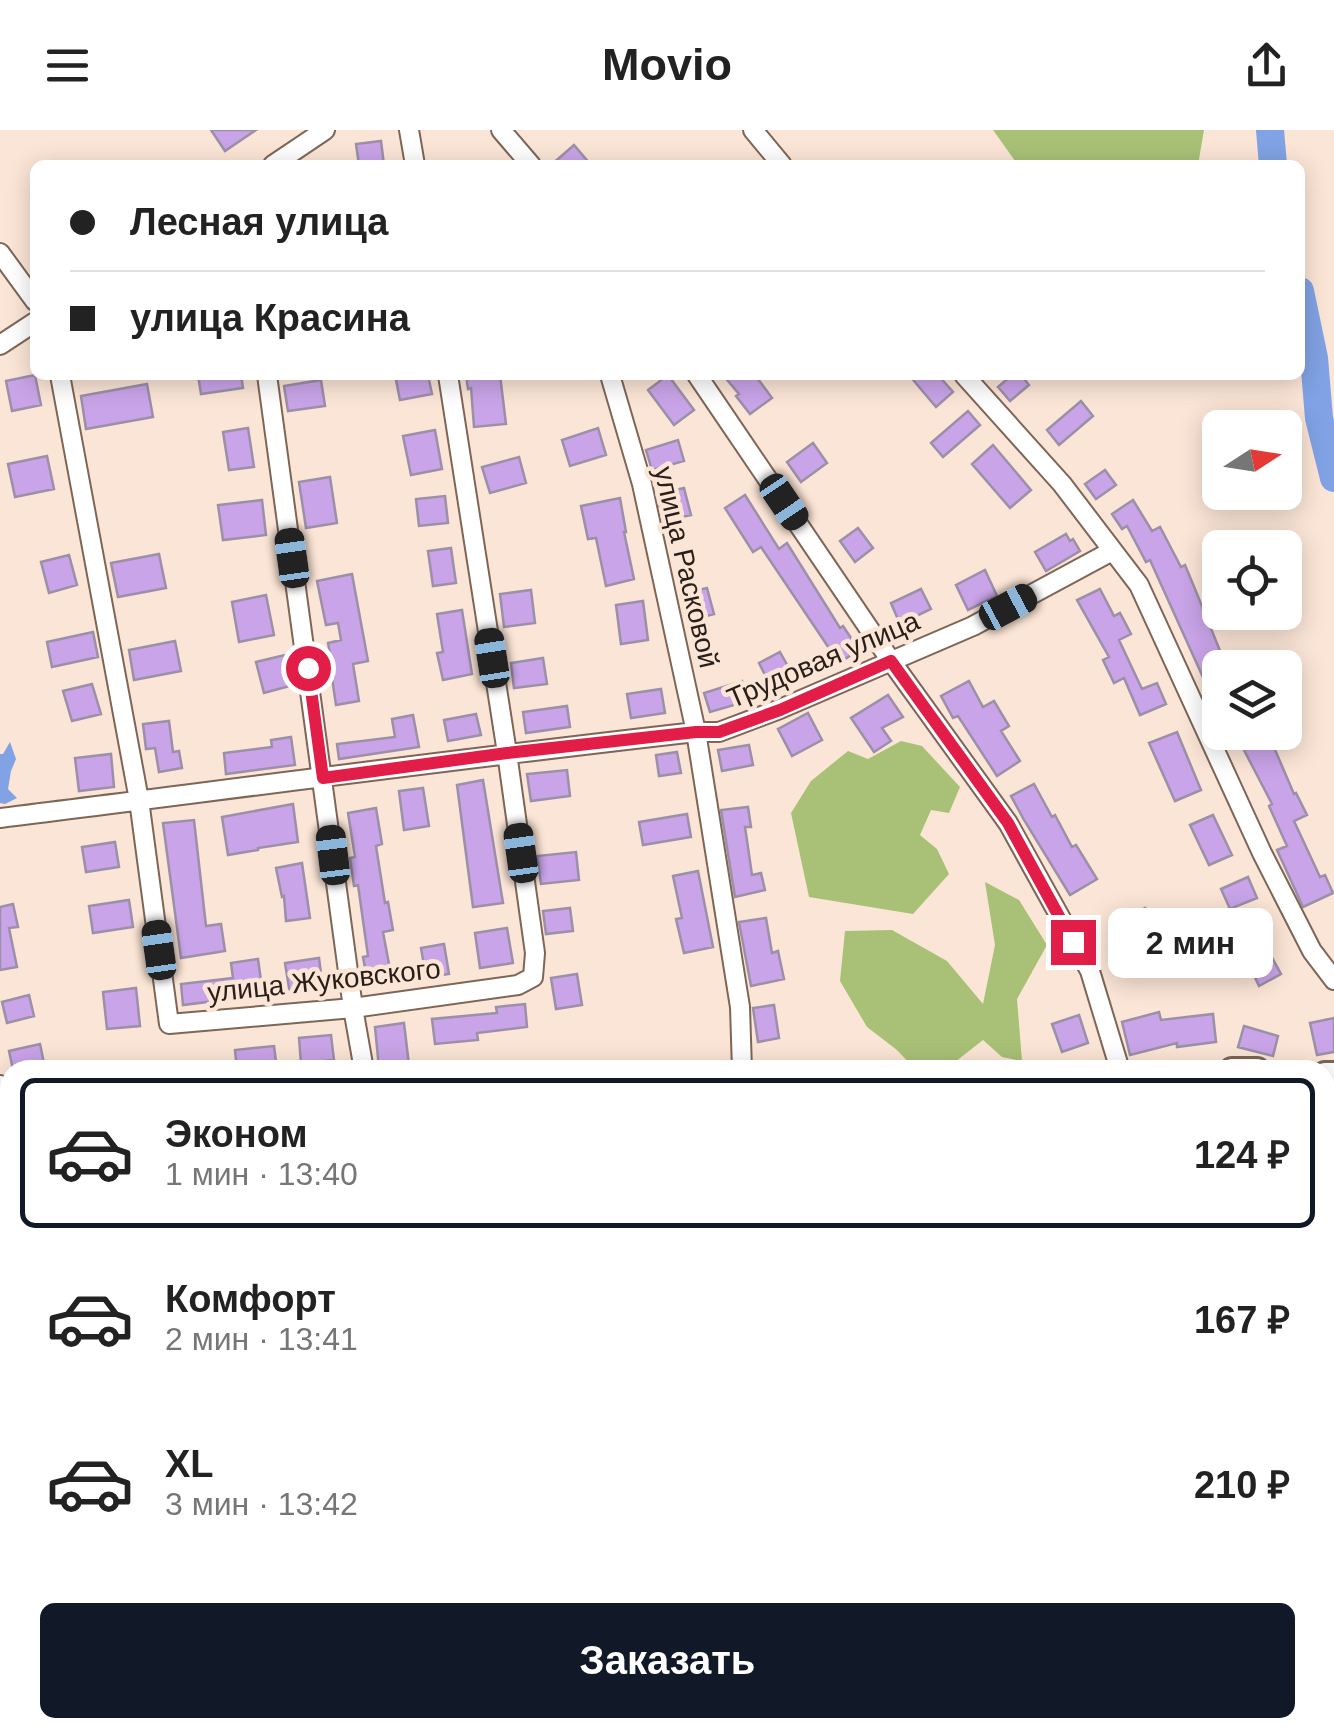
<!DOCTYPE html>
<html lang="ru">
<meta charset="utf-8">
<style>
body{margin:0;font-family:Helvetica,sans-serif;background:#f6f6f6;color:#222;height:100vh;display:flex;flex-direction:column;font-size:38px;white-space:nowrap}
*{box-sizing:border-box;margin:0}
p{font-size:32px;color:#767676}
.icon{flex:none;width:55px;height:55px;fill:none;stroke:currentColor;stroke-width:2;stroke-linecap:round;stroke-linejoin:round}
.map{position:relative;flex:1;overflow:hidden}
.side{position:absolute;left:0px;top:930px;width:1335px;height:678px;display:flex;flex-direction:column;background:#fff;border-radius:30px 30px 0 0;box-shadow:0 5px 25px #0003}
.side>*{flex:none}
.banner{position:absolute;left:30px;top:30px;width:1275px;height:220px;border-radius:15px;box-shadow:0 5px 25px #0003;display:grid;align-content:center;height:220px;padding:0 40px;background:#fff}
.needle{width:65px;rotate:78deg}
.controls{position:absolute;left:1202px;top:280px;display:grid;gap:20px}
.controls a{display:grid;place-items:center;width:100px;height:100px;border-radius:15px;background:#fff;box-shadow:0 5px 25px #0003;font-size:50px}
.end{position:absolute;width:45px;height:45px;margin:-22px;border:12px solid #e11d48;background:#fff;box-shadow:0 0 0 5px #fff}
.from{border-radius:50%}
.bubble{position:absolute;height:70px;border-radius:15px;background:#fff;box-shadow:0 5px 25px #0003;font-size:32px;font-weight:600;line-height:70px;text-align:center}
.car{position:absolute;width:30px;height:60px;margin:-30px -15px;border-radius:12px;box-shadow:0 0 8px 2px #0007;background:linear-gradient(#222 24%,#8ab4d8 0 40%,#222 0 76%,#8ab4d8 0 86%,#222 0)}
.banner b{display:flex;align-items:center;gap:35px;height:95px;font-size:38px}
.banner b+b{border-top:2px solid #e0e0e0}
.banner i{width:25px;height:25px;background:#222}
ul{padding:18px 0 0;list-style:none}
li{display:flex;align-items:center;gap:30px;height:150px;margin:0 20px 15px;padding:0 20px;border:5px solid transparent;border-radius:15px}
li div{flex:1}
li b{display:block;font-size:38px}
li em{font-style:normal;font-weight:600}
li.active{border-color:#111827}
li>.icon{width:90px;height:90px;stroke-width:1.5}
.action{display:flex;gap:20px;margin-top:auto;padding:20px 40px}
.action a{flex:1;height:115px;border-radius:15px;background:#111827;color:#fff;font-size:40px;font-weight:600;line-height:115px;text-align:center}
header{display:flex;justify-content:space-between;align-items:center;height:130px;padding:0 40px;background:#fff;font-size:45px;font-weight:600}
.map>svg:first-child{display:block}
.industrial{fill:#ead9eb}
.forest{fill:#a8c176}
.water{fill:#81a2e4}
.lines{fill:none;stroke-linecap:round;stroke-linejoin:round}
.river{stroke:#81a2e4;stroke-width:28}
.building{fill:#c9a4e8;stroke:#9c8fa8;stroke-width:2.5}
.street-casing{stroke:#7e6657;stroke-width:22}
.secondary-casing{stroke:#7e6657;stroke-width:28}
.street{stroke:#fff;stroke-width:18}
.secondary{stroke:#fff;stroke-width:22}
.route{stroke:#e11d48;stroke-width:12}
.labels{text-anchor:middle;stroke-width:9;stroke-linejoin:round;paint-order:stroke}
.street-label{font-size:28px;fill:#291f19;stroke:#fbe5d6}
</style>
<header><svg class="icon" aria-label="menu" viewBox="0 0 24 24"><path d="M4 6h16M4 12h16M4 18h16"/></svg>Movio<svg class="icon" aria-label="share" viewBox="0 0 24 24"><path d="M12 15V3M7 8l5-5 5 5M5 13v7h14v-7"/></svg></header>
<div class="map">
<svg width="1334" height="1606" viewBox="0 0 1334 1606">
<rect width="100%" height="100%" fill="#fbe5d6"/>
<path class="industrial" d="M 597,1598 L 1077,1598 L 1015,1606 L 600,1606 Z"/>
<path class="forest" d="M 993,0 L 1204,0 L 1198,35 L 1018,35 Z
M 901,611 L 922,616 L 960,657 L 949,683 L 931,680 L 920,705 L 937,719 L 949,744 L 913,784 L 809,767 L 791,683 L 811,651 L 848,621 L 868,629 Z
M 985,752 L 1019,770 L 1047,815 L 1017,869 L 1022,931 L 1002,927 L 983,910 L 946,939 L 916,940 L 897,920 L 867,897 L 840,851 L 845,801 L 892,800 L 947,831 L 983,874 L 995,815 Z"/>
<path class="water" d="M 10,612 L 16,629 L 11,641 L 8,659 L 17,668 L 5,674 L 0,673 L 0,624 L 3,624 Z"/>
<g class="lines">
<path class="river" d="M 1270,0 L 1273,35
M 1300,161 L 1314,228 L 1319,288 L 1334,348"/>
</g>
<path class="building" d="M 211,0 L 256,0 L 225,21 Z
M 381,11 L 384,35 L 359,35 L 356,14 Z
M 574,15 L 591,35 L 551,35 Z
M 35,245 L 41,275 L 12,281 L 6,251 Z
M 198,245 L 241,245 L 243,258 L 201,264 Z
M 395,245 L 428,245 L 432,264 L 400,270 Z
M 466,245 L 500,245 L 506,294 L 474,297 L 471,258 L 468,259 Z
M 668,245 L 694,280 L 674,295 L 648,260 Z
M 723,245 L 755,245 L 772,268 L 750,284 L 736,266 L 739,264 Z
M 909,245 L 938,245 L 953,262 L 936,277 Z
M 1012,245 L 1021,245 L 1029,255 L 1010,271 L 998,257 Z
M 321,250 L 325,276 L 288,281 L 284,256 Z
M 147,254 L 153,287 L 86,299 L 81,266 Z
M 1081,271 L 1093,286 L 1059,315 L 1047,300 Z
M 968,281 L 980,295 L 943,327 L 931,313 Z
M 248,298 L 254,337 L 229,340 L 223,302 Z
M 598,298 L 606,325 L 570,336 L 562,310 Z
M 435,300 L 442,339 L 411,345 L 403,306 Z
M 678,310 L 684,331 L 652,340 L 646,320 Z
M 813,313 L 827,333 L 801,352 L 787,332 Z
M 993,315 L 1031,360 L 1010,378 L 972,334 Z
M 47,326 L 54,359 L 15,367 L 8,334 Z
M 519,327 L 526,353 L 490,363 L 482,337 Z
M 1105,340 L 1116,355 L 1096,369 L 1085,354 Z
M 330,347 L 337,393 L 306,398 L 299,352 Z
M 684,358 L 691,385 L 663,391 L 657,364 Z
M 745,365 L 779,419 L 787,413 L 840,498 L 843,496 L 859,520 L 839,533 L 761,417 L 753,422 L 725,378 Z
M 445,366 L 448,393 L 419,396 L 416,369 Z
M 620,368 L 626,402 L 624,402 L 634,449 L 606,456 L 596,408 L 588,409 L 581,376 Z
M 262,370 L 266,405 L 223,410 L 218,375 Z
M 1133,370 L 1152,401 L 1160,397 L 1181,437 L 1185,435 L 1195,459 L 1227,538 L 1220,538 L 1220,585 L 1150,430 L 1146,432 L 1127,396 L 1122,399 L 1112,384 Z
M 858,398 L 873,418 L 855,432 L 840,411 Z
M 1066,404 L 1070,411 L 1073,409 L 1080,421 L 1046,441 L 1035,422 Z
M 451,418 L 456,453 L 433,456 L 428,421 Z
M 159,424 L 166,458 L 118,467 L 111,433 Z
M 69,425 L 77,455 L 49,463 L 41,432 Z
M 985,440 L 997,466 L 968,480 L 956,455 Z
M 352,444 L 368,531 L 353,534 L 359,571 L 336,575 L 332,548 L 334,547 L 328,513 L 341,510 L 338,493 L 326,495 L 317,451 Z
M 707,458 L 714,484 L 687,491 L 681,464 Z
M 921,459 L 931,479 L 900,494 L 891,473 Z
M 1100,459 L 1114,486 L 1120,483 L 1131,504 L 1119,510 L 1142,559 L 1157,553 L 1166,574 L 1140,585 L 1124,548 L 1114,553 L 1103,530 L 1109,527 L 1077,470 Z
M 531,460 L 535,493 L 504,497 L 500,464 Z
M 266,465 L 274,505 L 239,512 L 232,472 Z
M 643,471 L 648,510 L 621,514 L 616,475 Z
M 462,480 L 472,544 L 443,550 L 437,523 L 443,522 L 437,484 Z
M 93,502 L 98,527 L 52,537 L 47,512 Z
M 175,511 L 181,541 L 134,550 L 129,520 Z
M 780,522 L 795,549 L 773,561 L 759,533 Z
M 285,525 L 293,555 L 264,563 L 256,532 Z
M 543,528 L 547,554 L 514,558 L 511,533 Z
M 742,551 L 748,571 L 710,582 L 704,563 Z
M 969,551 L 983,577 L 994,571 L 1009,596 L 1001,601 L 1020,631 L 997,646 L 958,586 L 953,588 L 941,566 Z
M 92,554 L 101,584 L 72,591 L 63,561 Z
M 661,559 L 665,583 L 631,588 L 627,564 Z
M 888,565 L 903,587 L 882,598 L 891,611 L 874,622 L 851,588 Z
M 567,576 L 570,597 L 526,603 L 523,582 Z
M 808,583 L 822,610 L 792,626 L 778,599 Z
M 476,584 L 481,605 L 448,611 L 444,590 Z
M 413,585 L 419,617 L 339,629 L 337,614 L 395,607 L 392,589 Z
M 169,591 L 173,622 L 179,621 L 182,638 L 159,642 L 155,618 L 146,619 L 143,594 Z
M 1177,602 L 1201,660 L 1175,671 L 1149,613 Z
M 291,607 L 295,635 L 226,644 L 224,623 L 272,617 L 271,610 Z
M 1270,608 L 1294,664 L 1296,663 L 1307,685 L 1294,691 L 1320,747 L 1325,745 L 1333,763 L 1303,777 L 1277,720 L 1287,716 L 1269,676 L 1272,674 L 1244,620 Z
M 749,615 L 753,635 L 722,641 L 718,620 Z
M 677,622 L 681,643 L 659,646 L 656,625 Z
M 111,624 L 114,657 L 79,661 L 75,628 Z
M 567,640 L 570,666 L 531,671 L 527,644 Z
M 483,650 L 503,773 L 473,777 L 457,655 Z
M 1034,654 L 1052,687 L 1055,685 L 1072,717 L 1076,715 L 1097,749 L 1070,765 L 1024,690 L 1011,666 Z
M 423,658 L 429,696 L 404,700 L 399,661 Z
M 293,674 L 298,712 L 258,718 L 258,720 L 228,725 L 222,687 Z
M 748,677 L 751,697 L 745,697 L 752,745 L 761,743 L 765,760 L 735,767 L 721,680 Z
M 376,678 L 382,714 L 376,716 L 385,773 L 388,772 L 393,800 L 383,802 L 392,850 L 368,855 L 363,827 L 368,826 L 358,755 L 354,756 L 350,728 L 355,727 L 348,683 Z
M 687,684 L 691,707 L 643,715 L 639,692 Z
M 1213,685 L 1232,725 L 1209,735 L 1190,695 Z
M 194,690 L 206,796 L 221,794 L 225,821 L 181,828 L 163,693 Z
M 115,712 L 119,737 L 86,742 L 82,717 Z
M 576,722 L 579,750 L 541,754 L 537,726 Z
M 302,733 L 310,788 L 286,791 L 284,766 L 282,767 L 276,738 Z
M 698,741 L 713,817 L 684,823 L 676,789 L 682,788 L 673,746 Z
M 1248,747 L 1257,768 L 1230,779 L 1221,759 Z
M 129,770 L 133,797 L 93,803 L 89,776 Z
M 13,774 L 18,797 L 9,798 L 17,837 L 0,840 L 0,777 Z
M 570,778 L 573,801 L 546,804 L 543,781 Z
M 1145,778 L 1158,800 L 1132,816 L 1119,794 Z
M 766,788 L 772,823 L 778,821 L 784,849 L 751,856 L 739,792 Z
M 1260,792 L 1268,809 L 1263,811 L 1281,844 L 1259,856 L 1234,803 Z
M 507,798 L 513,833 L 480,838 L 475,803 Z
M 444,814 L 449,844 L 426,847 L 421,818 Z
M 319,828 L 323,859 L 290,864 L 285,833 Z
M 258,829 L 263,865 L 183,875 L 181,854 L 233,848 L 231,833 Z
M 577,844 L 582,875 L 556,879 L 551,848 Z
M 136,858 L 140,896 L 107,899 L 103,862 Z
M 29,865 L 34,886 L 7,893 L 2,872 Z
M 525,874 L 527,897 L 477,903 L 478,910 L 435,914 L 432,889 L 497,883 L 496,877 Z
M 774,875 L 779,908 L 758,912 L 753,878 Z
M 1159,882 L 1161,890 L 1213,884 L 1216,912 L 1177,917 L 1177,913 L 1130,925 L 1122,892 Z
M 1079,885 L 1088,913 L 1062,922 L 1052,894 Z
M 1334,888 L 1334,922 L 1317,925 L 1310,893 Z
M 404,893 L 409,935 L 379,938 L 375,897 Z
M 1244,896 L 1278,906 L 1273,926 L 1238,917 Z
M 331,905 L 334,930 L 301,933 L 299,908 Z
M 40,914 L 45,938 L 13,940 L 9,921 Z
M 274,916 L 277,940 L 237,940 L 235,920 Z"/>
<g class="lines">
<g class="street-casing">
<path id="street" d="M 409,0 L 415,35
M 501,0 L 531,35
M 753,0 L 782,35
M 273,35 L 325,0
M 0,123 L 35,171
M 0,215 L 35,192
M 60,245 L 139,670 L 169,894 L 353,878 L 518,855 L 533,847 L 535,823 L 507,623 L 448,245
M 267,245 L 353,878 L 364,940
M 610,245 L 642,354 L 696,602 L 740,877 L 742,940
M 697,245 L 891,531 L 1008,693 L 1090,841 L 1120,940
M 964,245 L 1062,354 L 1139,455 L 1262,723 L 1312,821 L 1334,850
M 0,688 C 232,659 464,628 696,602 L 719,602 L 780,579 L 973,496 L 1112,421
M 0,955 L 10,1001
M 1325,1225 L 1334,1221
M 0,1508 L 10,1505
M 1325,1509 L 1334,1507
M 559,1598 L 560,1606
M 270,1606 L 297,1598"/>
</g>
<g class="secondary-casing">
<path id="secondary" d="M 1232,940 L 1257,940
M 1325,944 L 1334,944
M 0,1216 L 10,1214"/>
</g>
<use href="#street" class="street"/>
<use href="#secondary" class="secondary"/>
</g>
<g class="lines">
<path class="route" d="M 308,538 L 323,648 L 507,623 L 696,602 L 719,602 L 780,580 L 891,531 L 1008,693 L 1073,812"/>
</g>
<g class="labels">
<g class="street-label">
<text transform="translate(687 437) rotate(77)" y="10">улица Расковой</text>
<text transform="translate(823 529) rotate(-23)" y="10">Трудовая улица</text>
<text transform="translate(324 850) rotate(-6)" y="10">улица Жуковского</text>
</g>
</g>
</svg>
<div class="controls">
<a><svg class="needle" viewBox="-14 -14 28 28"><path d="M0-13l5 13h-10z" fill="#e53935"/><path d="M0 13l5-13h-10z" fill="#767676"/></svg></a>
<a><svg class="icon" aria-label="locate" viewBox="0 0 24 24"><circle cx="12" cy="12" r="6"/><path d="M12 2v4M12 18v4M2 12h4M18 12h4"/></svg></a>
<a><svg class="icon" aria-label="layers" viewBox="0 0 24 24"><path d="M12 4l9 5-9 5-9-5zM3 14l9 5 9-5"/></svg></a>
</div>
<i class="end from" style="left:308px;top:538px"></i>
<i class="end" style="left:1073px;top:812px"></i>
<div class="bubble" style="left:1108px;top:778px;width:165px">2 мин</div>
<i class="car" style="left:784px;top:372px;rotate:146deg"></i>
<i class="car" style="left:292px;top:428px;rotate:352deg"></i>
<i class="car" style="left:1008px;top:477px;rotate:62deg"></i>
<i class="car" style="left:492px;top:528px;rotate:351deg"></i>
<i class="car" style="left:521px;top:723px;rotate:352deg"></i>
<i class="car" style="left:333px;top:725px;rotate:353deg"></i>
<i class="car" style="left:159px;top:820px;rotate:352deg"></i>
<div class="banner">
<b><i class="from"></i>Лесная улица</b>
<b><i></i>улица Красина</b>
</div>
<section class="side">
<ul>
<li class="active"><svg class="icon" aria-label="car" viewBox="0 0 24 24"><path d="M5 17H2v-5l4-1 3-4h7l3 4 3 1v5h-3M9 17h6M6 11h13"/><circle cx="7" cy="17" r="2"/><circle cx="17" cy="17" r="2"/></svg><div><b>Эконом</b><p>1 мин · 13:40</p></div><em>124 ₽</em></li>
<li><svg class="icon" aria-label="car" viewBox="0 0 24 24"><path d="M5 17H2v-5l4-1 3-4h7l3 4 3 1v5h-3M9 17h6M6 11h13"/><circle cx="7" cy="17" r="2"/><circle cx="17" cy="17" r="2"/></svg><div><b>Комфорт</b><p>2 мин · 13:41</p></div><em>167 ₽</em></li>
<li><svg class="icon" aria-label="car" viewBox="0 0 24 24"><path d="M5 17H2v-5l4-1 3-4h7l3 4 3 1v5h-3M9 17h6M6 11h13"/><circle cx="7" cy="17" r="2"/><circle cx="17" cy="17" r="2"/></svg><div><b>XL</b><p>3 мин · 13:42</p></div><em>210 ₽</em></li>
</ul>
<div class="action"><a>Заказать</a></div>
</section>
</div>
